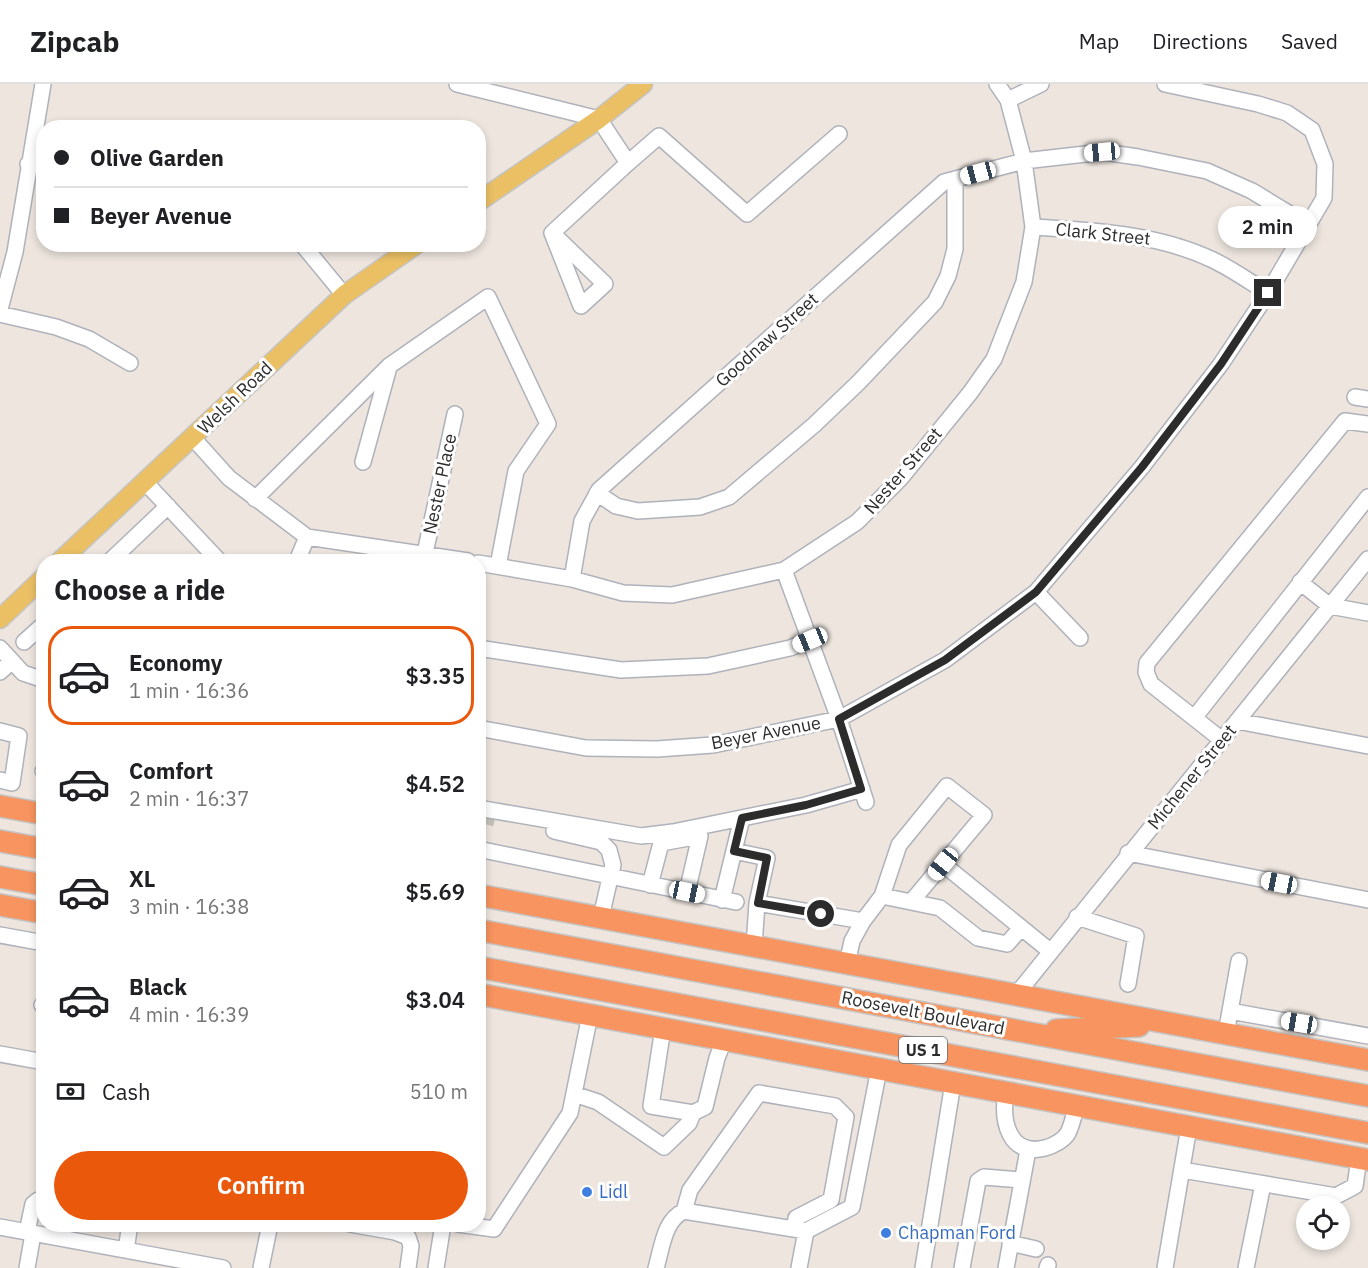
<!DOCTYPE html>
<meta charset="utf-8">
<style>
body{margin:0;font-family:"IBM Plex Sans",sans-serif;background:#f2f2f2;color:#202124;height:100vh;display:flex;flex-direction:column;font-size:22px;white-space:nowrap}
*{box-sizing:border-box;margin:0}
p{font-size:20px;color:#757577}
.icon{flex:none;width:33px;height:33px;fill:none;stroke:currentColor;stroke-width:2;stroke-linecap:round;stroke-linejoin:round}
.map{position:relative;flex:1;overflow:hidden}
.drawer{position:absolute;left:36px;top:470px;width:450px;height:678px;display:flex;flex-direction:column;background:#fff;border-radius:24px;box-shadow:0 3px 9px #0003}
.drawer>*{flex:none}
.hud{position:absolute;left:36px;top:36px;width:450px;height:132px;border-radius:24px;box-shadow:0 3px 9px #0003;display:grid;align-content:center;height:132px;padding:0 18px;background:#fff}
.controls{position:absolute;left:1296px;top:1112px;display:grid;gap:12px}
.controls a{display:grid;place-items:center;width:54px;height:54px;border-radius:50%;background:#fff;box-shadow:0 3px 9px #0003;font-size:30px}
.end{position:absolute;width:27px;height:27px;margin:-14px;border:8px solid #2c2c2c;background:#fff;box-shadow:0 0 0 3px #fff}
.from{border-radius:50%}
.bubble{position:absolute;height:42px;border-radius:21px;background:#fff;box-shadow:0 3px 9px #0003;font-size:20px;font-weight:600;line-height:42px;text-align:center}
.car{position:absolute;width:18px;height:36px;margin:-18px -9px;border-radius:8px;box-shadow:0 0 4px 2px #0007;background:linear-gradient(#fff 24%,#345 0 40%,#fff 0 76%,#345 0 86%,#fff 0)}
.hud b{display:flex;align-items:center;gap:21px;height:57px;font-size:22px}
.hud b+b{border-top:2px solid #e0e0e0}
.hud i{width:15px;height:15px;background:#202124}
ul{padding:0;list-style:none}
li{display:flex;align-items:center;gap:18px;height:99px;margin:0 12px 9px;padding:0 6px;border:3px solid transparent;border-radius:24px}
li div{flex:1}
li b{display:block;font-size:22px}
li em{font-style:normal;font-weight:600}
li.selected{border-color:#ea580c}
li>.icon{width:54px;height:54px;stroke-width:1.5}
h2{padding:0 18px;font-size:27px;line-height:72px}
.pay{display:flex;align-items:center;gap:15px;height:66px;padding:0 18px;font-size:22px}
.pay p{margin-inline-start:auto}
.button{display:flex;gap:12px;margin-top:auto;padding:12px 18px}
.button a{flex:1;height:69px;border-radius:36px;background:#ea580c;color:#fff;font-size:24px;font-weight:600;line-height:69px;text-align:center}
header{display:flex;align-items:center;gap:36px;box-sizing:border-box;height:84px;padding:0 30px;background:#fff;border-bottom:2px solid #e0e0e0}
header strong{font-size:28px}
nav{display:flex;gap:33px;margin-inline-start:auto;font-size:21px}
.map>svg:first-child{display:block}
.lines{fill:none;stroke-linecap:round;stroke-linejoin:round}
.minor-tunnel{stroke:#c6c0ba;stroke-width:15;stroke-dasharray:15 8;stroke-linecap:butt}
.minor-casing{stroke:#afb2bb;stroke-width:18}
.major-casing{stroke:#c4c4c4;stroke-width:21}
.highway-casing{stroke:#c4c4c4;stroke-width:24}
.minor{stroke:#fff;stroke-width:15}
.major{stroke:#ebc065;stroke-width:18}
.highway{stroke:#f7945f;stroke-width:21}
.route{stroke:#2c2c2c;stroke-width:8}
.shop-dot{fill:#3f7fe0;stroke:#fff;stroke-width:2}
.labels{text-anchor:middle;stroke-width:6;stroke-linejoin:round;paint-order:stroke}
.shield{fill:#fff;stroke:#6b6b6b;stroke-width:1.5}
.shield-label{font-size:16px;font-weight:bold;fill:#2c2c2c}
.street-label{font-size:18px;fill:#2c2c2c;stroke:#fff}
.shop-label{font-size:18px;fill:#366cbe;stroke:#fff;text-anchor:start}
</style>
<header>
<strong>Zipcab</strong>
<nav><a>Map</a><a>Directions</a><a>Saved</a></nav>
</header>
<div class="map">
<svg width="1368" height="1184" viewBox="0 0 1368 1184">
<rect width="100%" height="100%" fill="#ede5de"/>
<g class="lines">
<path class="minor-tunnel" d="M 483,732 L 495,735"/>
<g class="minor-casing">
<path id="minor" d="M 457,0 L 599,35 L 628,79 L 659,52 L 747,130 L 839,50
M 1008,16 L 1041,0
M 28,80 L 44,83
M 1033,143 C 1095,147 1156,149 1213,176 C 1232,185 1250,198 1268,209
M 552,149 L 605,200 L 581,222 L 552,149 L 628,79
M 302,160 L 344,211
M 0,225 L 15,168 L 43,0
M 0,230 L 56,243 L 89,255 L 130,279
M 1355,313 L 1368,315
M 193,354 L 229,394 L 307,453 L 468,477
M 363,378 L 389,283
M 145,398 L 219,477
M 597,409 L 616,422 L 638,427 L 700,423 L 729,413 L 814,341 L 858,299 L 935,218 L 948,192 L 955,165 L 955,95
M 255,415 L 389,282 L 488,213 L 548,340 L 516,387 L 498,482
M 425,469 L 455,330
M 110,477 L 168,422
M 297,477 L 307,453
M 478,479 L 572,495 L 623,509 L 672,511 L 784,486 L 857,438 L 900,395 L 970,309 L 994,275 L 1024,198 L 1033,143 L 1024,77 L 1008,16 L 997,0
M 784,486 L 839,635 L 866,718
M 572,495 L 582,437 L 599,406 L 944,98 L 1024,77 L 1103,68 L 1138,73 L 1207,87 L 1252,107 L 1308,141
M 1300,498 L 1330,522 L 1368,529
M 1036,508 L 1080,554
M 24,558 L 44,540
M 0,564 L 23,589 L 44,596
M 478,564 L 621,586 L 708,582 L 790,564 L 810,556
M 0,588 L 12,577
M 1194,634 L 1368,413
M 1237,637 L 1368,662
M 478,644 L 586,664 L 657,665 L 713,661 L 839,635 L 945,576 L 1036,508 L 1142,383 L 1221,280 L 1268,209 L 1324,114 L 1325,80 L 1312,46 L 1287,29 L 1258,20 L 1165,0
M 0,647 L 19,652 L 12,699 L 0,696
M 1222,656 L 1151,600 L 1146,588 L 1147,579 L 1345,337 L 1368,340
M 43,687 L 44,688
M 478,724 L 641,752 L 673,748 L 806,721 L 862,705
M 554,747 L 601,758 L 609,766 L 613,781 L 601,833
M 478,765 L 736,818
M 734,767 L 767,774 L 757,819 L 754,862
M 1128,769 L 1368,816
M 943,780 L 1050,867
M 650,801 L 661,759 L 700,752 L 687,808
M 882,812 L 940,824 L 978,854 L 1007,860 L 1021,844
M 722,816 L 742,734
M 757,819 L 863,837
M 1077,833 L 1136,852 L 1128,900
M 0,851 L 44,859
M 847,880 L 852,857 L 863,837 L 882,812 L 899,761 L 947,702 L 984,731 L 911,818
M 1016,911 L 1368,475
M 42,921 L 44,922
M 1230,927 L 1239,877
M 663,944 L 651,1022 L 693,1029 L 705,1023 L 717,974 L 724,956
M 1226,950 L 1230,927 L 1368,952
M 0,970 L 44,978
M 1006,1008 C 1001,1037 1009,1073 1045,1064 C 1053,1062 1064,1056 1068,1049 C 1072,1041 1074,1030 1077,1022
M 574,1010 L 598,1018 L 664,1063 L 689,1039 L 693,1029
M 1182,1086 L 1336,1112 L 1355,1102 L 1359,1074
M 684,1127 L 690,1106 L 759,1009 L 835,1022 L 846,1033 L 831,1116 L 796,1134 L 794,1145
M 350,1140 L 395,1148 L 408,1153 L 411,1162 L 408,1184
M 458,1140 L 494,1145 L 570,1029 L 590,931
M 0,1143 L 223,1184
M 27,1148 L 33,1120 L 38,1116 L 44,1116
M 1010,1159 L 1036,1165
M 126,1166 L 130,1140
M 27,1184 L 33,1150
M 261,1184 L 270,1140
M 436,1184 L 443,1140
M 656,1184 C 662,1164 664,1136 684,1127 L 806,1147 L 852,1123 L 879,985
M 799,1184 L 806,1147
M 923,1184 L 953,999
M 962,1184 L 978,1097 L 984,1093 L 1022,1096
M 1006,1184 L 1028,1066
M 1047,1184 L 1048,1181
M 1165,1184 L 1189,1043
M 1246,1184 L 1263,1100"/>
</g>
<g class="major-casing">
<path id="major" d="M 478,118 L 599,35 L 643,0
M 60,477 L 344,211 L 417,160
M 0,535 L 44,493"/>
</g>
<g class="highway-casing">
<path id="highway" d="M 0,722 L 44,730
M 0,757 L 44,765
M 0,793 L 44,801
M 478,811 L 1368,976
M 0,821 L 44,829
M 478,846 L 1368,1012
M 478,883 L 1368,1049
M 478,910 L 1368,1076
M 1056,946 L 1139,942"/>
</g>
<use href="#minor" class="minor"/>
<use href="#major" class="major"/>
<use href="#highway" class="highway"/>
</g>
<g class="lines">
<path class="route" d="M 821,830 L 758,819 L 767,774 L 734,767 L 742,734 L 806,721 L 861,705 L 839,635 L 945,576 L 1036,508 L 1142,383 L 1221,280 L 1268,209"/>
</g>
<g class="shop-dot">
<circle cx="587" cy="1108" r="6"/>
<circle cx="886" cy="1149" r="6"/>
</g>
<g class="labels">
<rect class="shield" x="899" y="953" width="48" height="26" rx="4.5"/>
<g class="shield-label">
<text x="923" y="972">US 1</text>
</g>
<g class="street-label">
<text transform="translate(1103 150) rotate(6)" y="6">Clark Street</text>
<text transform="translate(767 256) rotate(-42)" y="6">Goodnaw Street</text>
<text transform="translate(235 314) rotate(-44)" y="6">Welsh Road</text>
<text transform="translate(903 387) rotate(-49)" y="6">Nester Street</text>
<text transform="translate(440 400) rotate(-78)" y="6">Nester Place</text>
<text transform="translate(766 649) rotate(-11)" y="6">Beyer Avenue</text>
<text transform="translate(1192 693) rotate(-51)" y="6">Michener Street</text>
<text transform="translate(923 929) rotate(11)" y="6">Roosevelt Boulevard</text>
</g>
<g class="shop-label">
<text x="599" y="1114">Lidl</text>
<text x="898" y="1155">Chapman Ford</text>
</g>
</g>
</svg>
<div class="controls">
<a><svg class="icon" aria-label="locate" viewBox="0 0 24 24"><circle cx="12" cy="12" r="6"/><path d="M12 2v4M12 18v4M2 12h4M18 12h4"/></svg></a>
</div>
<i class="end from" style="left:821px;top:830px"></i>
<i class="end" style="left:1268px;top:209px"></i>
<div class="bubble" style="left:1218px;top:122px;width:99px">2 min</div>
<i class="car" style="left:1102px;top:68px;rotate:265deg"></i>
<i class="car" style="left:978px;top:89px;rotate:255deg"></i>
<i class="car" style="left:810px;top:556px;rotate:248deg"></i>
<i class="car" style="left:943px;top:780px;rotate:219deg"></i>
<i class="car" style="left:1279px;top:799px;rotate:281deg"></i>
<i class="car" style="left:687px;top:808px;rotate:102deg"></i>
<i class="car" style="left:1299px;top:939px;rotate:280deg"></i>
<div class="hud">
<b><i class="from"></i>Olive Garden</b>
<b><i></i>Beyer Avenue</b>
</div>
<section class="drawer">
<h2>Choose a ride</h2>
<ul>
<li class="selected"><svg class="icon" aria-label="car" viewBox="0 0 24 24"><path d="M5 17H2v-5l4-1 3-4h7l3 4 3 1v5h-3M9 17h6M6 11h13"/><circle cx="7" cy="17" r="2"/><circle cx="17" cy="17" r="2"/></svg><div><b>Economy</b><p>1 min · 16:36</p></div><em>$3.35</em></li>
<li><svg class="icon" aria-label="car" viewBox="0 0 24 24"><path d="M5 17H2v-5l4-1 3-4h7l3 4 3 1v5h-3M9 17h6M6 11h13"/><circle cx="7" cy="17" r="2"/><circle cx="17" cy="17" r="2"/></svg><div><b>Comfort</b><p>2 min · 16:37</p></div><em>$4.52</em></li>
<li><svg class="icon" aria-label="car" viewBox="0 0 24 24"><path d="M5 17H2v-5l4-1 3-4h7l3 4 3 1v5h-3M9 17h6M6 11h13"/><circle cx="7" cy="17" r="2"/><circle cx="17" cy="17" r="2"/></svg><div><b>XL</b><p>3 min · 16:38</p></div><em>$5.69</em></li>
<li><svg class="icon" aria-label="car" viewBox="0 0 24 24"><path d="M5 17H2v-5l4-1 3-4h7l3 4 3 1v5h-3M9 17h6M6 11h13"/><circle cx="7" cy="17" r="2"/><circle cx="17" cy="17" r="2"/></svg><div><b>Black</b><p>4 min · 16:39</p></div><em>$3.04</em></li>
</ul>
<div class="pay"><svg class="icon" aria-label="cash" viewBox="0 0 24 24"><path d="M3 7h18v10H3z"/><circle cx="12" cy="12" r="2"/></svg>Cash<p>510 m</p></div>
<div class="button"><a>Confirm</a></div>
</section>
</div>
